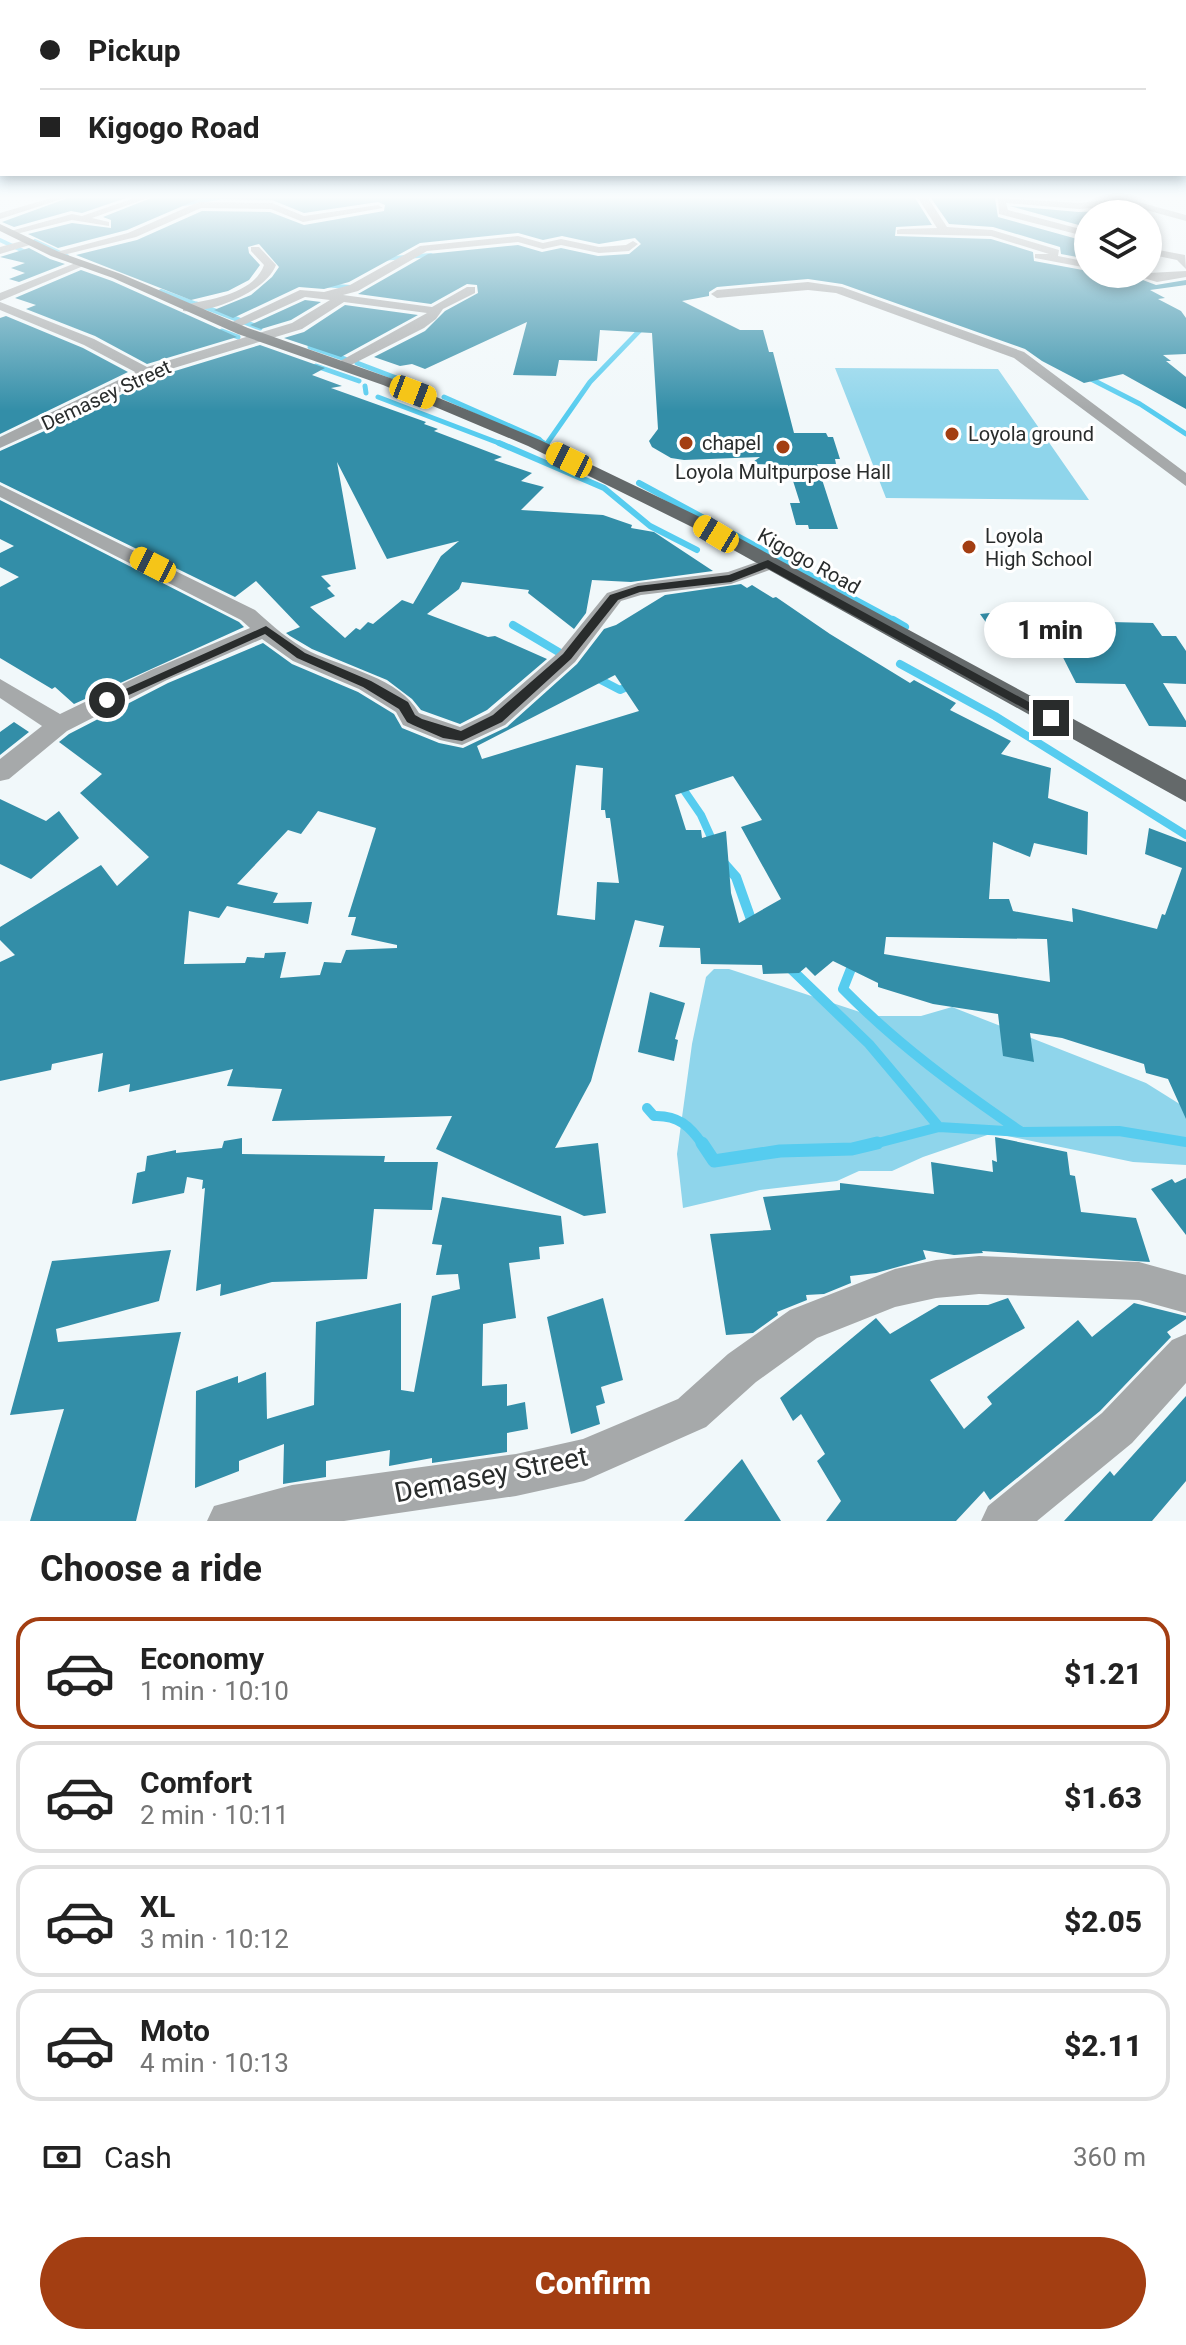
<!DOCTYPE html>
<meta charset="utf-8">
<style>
body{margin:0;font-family:Roboto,sans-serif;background:#f2f2f2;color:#222;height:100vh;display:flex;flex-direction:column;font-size:30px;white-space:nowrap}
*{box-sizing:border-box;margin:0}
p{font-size:26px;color:#767676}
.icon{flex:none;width:44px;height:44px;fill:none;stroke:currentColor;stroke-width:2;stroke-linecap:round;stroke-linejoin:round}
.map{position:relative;height:1521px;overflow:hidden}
.details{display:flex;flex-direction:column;background:#fff;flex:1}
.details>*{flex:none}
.banner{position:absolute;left:0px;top:0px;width:1186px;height:176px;box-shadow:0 4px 12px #0003;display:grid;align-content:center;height:176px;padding:0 40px;background:#fff}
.tools{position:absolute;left:1074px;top:200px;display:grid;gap:16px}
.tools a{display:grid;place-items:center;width:88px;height:88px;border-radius:50%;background:#fff;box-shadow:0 4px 12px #0003;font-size:40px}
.end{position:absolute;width:36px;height:36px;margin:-18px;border:10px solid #292c2c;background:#fff;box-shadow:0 0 0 4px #fff}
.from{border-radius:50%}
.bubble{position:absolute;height:56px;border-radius:28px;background:#fff;box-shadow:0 4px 12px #0003;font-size:26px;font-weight:800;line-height:56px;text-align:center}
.car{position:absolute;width:24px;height:48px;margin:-24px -12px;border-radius:10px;box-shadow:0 0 6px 2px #0007;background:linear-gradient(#f5c518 24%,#345 0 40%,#f5c518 0 76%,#345 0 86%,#f5c518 0)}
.banner b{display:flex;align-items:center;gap:28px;height:76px;font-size:30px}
.banner b+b{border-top:2px solid #e0e0e0}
.banner i{width:20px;height:20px;background:#222}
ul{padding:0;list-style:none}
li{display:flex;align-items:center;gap:24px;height:112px;margin:0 16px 12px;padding:0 24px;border:4px solid #e0e0e0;border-radius:24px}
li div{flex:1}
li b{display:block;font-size:30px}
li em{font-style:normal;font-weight:800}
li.current{border-color:#a33e12}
li>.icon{width:72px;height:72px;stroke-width:1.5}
h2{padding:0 40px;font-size:36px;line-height:96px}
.pay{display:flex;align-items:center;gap:20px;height:88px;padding:0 40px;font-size:30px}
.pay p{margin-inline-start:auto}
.action{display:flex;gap:16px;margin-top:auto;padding:16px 40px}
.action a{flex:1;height:92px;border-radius:48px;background:#a33e12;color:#fff;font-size:32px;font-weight:800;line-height:92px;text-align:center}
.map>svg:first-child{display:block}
.green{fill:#8fd5eb}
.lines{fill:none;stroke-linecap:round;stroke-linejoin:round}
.stream-far5{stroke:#56ccef;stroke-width:4}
.stream-far4{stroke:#56ccef;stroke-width:5}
.stream-far3{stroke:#56ccef;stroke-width:6}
.stream-far2{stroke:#56ccef;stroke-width:8}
.stream-far1{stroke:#56ccef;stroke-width:10}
.stream{stroke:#56ccef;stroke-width:13}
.building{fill:#338ea8;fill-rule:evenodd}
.minor{fill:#a6a9aa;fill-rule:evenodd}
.major{fill:#64696a;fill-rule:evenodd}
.route{fill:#292c2c}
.poi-dot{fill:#a33e12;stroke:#fff;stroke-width:3}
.labels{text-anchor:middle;stroke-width:6;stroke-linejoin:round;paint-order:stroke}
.far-street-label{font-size:20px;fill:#292c2c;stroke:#fff}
.far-poi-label{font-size:20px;fill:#292c2c;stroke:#fff;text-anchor:start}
.near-street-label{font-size:28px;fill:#292c2c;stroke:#fff}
</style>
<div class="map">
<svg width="1186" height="1521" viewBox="0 0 1186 1521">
<rect width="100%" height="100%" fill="#f1f8fa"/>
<path class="green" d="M 835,368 L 998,369 L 1089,500 L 886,498 Z
M 714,969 L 729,969 L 872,1016 L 921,1016 L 952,1007 L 1146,1083 L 1186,1108 L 1186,1165 L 1133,1162 L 993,1133 L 923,1157 L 892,1171 L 859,1171 L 837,1181 L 760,1190 L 683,1208 L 677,1154 L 692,1044 L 706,977 Z"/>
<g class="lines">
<path class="stream-far5" d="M 167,198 L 184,204 L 218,198
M 0,240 L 32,255
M 35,241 L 67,256
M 381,259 L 431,255
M 321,285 L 351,287
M 161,291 L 202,306"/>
<path class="stream-far4" d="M 197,304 L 260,328
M 222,331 L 238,337
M 310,347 L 345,359
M 357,363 L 428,390
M 316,366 L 359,381
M 1087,377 L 1140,404 L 1186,434
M 365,386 L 366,393
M 378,397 L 504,445
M 444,397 L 539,439 L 545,445
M 546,445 L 590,382 L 644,326"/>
<path class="stream-far3" d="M 499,443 L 604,488 L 650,526 L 697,550
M 543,443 L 549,448
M 639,483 L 897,622"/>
<path class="stream-far2" d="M 893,620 L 905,627
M 513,625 L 567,657
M 900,664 L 995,716 L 1186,835
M 595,677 L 620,690 L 633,684
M 679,783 L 701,815 L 714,844"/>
<path class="stream-far1" d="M 721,860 L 736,877 L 753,925
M 854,961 L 843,989 C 897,1044 957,1088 1020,1131
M 790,968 L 869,1044 L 939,1127
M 647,1108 L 654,1116 C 678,1115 690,1126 703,1145
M 870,1145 L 939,1127 L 1021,1132 L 1119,1131 L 1186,1142"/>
<path class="stream" d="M 702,1143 L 714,1161 L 780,1151 L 852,1149 L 877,1143"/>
</g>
<path class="building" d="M 68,198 L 126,198 L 82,213 L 71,211 L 14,227 L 2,222 Z
M 151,198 L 915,198 L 932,225 L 896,227 L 895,236 L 991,239 L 1033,252 L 1034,261 L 1088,271 L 1088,274 L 1127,274 L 1156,285 L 1186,280 L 1186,285 L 1150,290 L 1165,298 L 1158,299 L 1181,311 L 1186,318 L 1186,354 L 1163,355 L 1171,361 L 1166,361 L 1186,377 L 1186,409 L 1123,374 L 1084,383 L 1042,361 L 1025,349 L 842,284 L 808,279 L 717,287 L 709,292 L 709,296 L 682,301 L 740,330 L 763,330 L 769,352 L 773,352 L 794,433 L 826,433 L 828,437 L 833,437 L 840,459 L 835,459 L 836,464 L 817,464 L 838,529 L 809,529 L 808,525 L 796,525 L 790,503 L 800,503 L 788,465 L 750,464 L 760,457 L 684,460 L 671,458 L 652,447 L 649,441 L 658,429 L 652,333 L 600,330 L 597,361 L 559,360 L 556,376 L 513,375 L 527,322 L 425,369 L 412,364 L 400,366 L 374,357 L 425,331 L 445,311 L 478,293 L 477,285 L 467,284 L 431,304 L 358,294 L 428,254 L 518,245 L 542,252 L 561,248 L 598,256 L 629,254 L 641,244 L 635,238 L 599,244 L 562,236 L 543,240 L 518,233 L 420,243 L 349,282 L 324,289 L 299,287 L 233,318 L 214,310 L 251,295 L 272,277 L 279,267 L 259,244 L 248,247 L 249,253 L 260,265 L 249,280 L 228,291 L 191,300 L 76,255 L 137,240 L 202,211 L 270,212 L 304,225 L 384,211 L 385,205 L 378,202 L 304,213 L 272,200 L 199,199 L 127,230 L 58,248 L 28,234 L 72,223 L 111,228 L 111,220 L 103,217 Z
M 931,198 L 995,198 L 998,217 L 1088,242 L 1088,259 L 1061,254 L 1060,247 L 993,227 L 949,224 Z
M 1010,206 L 1079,212 L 1134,210 L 1122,214 L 1088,214 L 1086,227 Z
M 29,248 L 50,259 L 65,264 L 19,282 L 9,279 L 25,273 L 11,268 L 25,263 L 0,257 Z
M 81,270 L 112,281 L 237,337 L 147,364 L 95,336 L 26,309 L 36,305 L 15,298 Z
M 305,300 L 321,302 L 291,320 L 261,329 L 250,325 Z
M 345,305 L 418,315 L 341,357 L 284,338 L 304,332 Z
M 6,316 L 83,348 L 128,372 L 0,434 L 0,318 Z
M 260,345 L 325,368 L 312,375 L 342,386 L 331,388 L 426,422 L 424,424 L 438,429 L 434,431 L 502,457 L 494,460 L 532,473 L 521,481 L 544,487 L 521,510 L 603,515 L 632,525 L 631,528 L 654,532 L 713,571 L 631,582 L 592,580 L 586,613 L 574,629 L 528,593 L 529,590 L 462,582 L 459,589 L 427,614 L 488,637 L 495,636 L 547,659 L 487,710 L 460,724 L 421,710 L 412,699 L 387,680 L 312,649 L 290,636 L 286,633 L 300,627 L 256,581 L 235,597 L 0,482 L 0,451 L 100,406 L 152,378 ZM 337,462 L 387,559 L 459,541 L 441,556 L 413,604 L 402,600 L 373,624 L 368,622 L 360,630 L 356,628 L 345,638 L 310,607 L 335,596 L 327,588 L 331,586 L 321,576 L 356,569 Z
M 0,500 L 239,622 L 244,627 L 74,704 L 55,687 L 52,689 L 0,658 L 0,587 L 19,577 L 0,567 L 0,553 L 14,546 L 0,539 Z
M 741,584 L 747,588 L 752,585 L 773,598 L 776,597 L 830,634 L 910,683 L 914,680 L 956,703 L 950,710 L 1011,741 L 1001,754 L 1051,768 L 1048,798 L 1088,812 L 1087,855 L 1034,843 L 1030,857 L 993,842 L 989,899 L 1009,899 L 1013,911 L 1073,922 L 1072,908 L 1157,929 L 1162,914 L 1165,915 L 1182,868 L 1145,854 L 1149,828 L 1186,842 L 1186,1119 L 1168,1079 L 1146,1073 L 1144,1064 L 1062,1038 L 1030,1033 L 1034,1062 L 1003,1056 L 998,1014 L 933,1004 L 878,987 L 878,983 L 833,961 L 815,976 L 806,967 L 799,973 L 763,974 L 762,965 L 701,964 L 700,948 L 659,947 L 664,926 L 635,920 L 591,1081 L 555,1148 L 598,1143 L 606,1213 L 584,1216 L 436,1149 L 452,1116 L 272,1121 L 282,1089 L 227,1086 L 233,1069 L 129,1092 L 130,1084 L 98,1092 L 103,1053 L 52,1064 L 51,1070 L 0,1081 L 0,962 L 15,955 L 0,940 L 0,927 L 101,865 L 117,886 L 149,857 L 80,793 L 102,774 L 59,742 L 69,734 L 168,683 L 263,643 L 292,664 L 358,692 L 394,714 L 402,728 L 439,743 L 463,748 L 507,727 L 577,664 L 604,629 L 616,625 L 665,595 ZM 615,675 L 639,711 L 482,759 L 477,746 ZM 576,765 L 603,768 L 601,810 L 605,810 L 606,818 L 610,818 L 619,883 L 597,882 L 595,920 L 557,915 ZM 733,776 L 762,820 L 741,827 L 781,899 L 739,923 L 731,893 L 726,831 L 702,838 L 701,830 L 686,830 L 675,795 ZM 318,811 L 376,828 L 348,917 L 356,917 L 351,935 L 397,945 L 397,948 L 346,950 L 341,963 L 324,962 L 320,975 L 280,978 L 286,952 L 265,953 L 264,958 L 247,957 L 245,963 L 184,964 L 189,911 L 219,918 L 227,906 L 308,924 L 312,902 L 273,903 L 278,893 L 237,884 L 288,830 L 301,834 ZM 886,937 L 1047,939 L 1050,982 L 884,954 Z
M 1009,611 L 1026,631 L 995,635 L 980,614 Z
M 1068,621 L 1153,623 L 1162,636 L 1176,636 L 1186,651 L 1186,684 L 1163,683 L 1186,721 L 1186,727 L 1149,726 L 1125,684 L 1076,683 L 1046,624 L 1070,625 Z
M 14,722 L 29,732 L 0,755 L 0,732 Z
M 0,799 L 46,821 L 59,811 L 79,838 L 31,879 L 0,864 Z
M 650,992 L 685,1003 L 675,1039 L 678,1040 L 674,1061 L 638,1052 Z
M 995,1137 L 1067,1152 L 1070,1175 L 1075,1176 L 1081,1212 L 1136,1218 L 1150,1262 L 982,1251 L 983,1253 L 954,1255 L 923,1250 L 926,1259 L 876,1273 L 850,1276 L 851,1283 L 824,1294 L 806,1295 L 807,1300 L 777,1312 L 778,1315 L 753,1333 L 726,1335 L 710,1234 L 771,1230 L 763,1197 L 840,1190 L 840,1183 L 934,1194 L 931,1162 L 993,1172 L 992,1160 L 997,1162 Z
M 242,1138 L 242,1154 L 385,1156 L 384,1162 L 438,1162 L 432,1210 L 374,1209 L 367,1279 L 272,1282 L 220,1296 L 221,1284 L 196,1291 L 205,1188 L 202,1189 L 203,1180 L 187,1177 L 184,1193 L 132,1204 L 137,1173 L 145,1171 L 147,1156 L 176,1150 L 176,1153 L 222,1148 L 224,1141 Z
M 1186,1178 L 1186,1235 L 1151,1189 L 1172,1179 L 1175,1183 Z
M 442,1197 L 561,1216 L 564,1244 L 539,1247 L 540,1259 L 509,1263 L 516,1318 L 483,1324 L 482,1386 L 507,1384 L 507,1406 L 525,1402 L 528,1429 L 507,1433 L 507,1452 L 432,1463 L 432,1458 L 389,1466 L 390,1450 L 326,1461 L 326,1477 L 283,1484 L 284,1444 L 239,1461 L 239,1471 L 195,1488 L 196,1391 L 238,1376 L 238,1383 L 266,1372 L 267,1419 L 314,1405 L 316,1322 L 401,1303 L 401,1390 L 414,1392 L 432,1296 L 460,1289 L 458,1274 L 436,1275 L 442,1245 L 432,1244 Z
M 171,1250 L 159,1301 L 56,1329 L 58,1342 L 181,1332 L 136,1521 L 30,1521 L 64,1409 L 10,1415 L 52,1261 Z
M 603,1298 L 623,1380 L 601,1387 L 605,1403 L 596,1406 L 600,1424 L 571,1434 L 547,1317 Z
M 1008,1298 L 1025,1328 L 930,1380 L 964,1429 L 992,1404 L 987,1397 L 1078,1320 L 1092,1337 L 1134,1303 L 1186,1316 L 1186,1319 L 1167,1332 L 1171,1337 L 1100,1411 L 990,1500 L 984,1491 L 956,1521 L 826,1521 L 841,1501 L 817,1461 L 825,1454 L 801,1414 L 793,1421 L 780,1398 L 876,1318 L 890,1334 L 939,1305 L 988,1305 Z
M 1186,1396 L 1186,1481 L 1152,1521 L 1064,1521 L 1110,1471 L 1114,1476 Z
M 742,1459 L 781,1521 L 684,1521 Z"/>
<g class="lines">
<path class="minor" d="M 51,198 L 65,198 L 0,219 L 0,213 Z
M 134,198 L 148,198 L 92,218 L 109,222 L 109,226 L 72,220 L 12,235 L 7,232 L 72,214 L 82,216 Z
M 918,198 L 928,198 L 947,227 L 992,230 L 1059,250 L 1058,256 L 1088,262 L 1088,268 L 1035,258 L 1035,254 L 1049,254 L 991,236 L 897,234 L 897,230 L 901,229 L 937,228 Z
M 998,198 L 1079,203 L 1124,198 L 1186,215 L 1186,221 L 1128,205 L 1079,209 L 1006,203 L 1008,210 L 1088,231 L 1088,237 L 999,214 Z
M 199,202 L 272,203 L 304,216 L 378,205 L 383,208 L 303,222 L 271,209 L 201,208 L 136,237 L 55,257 L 49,254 L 128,233 Z
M 518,236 L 543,243 L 561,239 L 599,247 L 626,245 L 633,241 L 638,244 L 629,251 L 599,253 L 561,245 L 543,249 L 518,242 L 427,251 L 358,291 L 343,295 L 432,307 L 467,287 L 475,287 L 475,293 L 443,309 L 436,319 L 424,328 L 345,368 L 333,365 L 427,313 L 344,302 L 302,329 L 151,375 L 99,403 L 0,448 L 0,437 L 135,372 L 84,345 L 0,310 L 0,302 L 94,339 L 147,367 L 292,323 L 330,300 L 305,297 L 237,328 L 226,325 L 300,290 L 324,292 L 350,285 L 420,246 Z
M 29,239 L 34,242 L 33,244 L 0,254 L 0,247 Z
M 251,247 L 259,247 L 276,265 C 266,292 210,314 183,311 L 183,305 C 208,300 254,294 264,265 L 251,251 Z
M 1148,248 L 1185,255 L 1186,269 L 1177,260 L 1148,254 Z
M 78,262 L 88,264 L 0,301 L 0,293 Z
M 1186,271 L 1186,277 L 1157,282 L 1130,274 Z
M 808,282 L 842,287 L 1024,352 L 1186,473 L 1186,486 L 1014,358 L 836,293 L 808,290 L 717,298 L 711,294 L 717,290 Z
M 0,485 L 255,610 C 273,626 289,641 311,652 C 345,668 400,678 419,713 L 460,727 L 489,713 L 559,652 L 607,593 L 638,583 L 728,572 L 768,558 L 777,564 L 775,568 L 731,584 L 641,595 L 621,601 L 575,662 L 505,725 L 462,745 L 440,740 L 403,725 L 396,712 L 359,689 L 293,661 L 262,639 L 167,680 L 67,731 L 9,779 L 0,781 L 0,759 L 42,726 L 0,698 L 0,679 L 60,714 L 151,670 L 250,628 L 241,620 L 0,497 Z
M 979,1256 L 1139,1262 L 1186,1275 L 1186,1313 L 1139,1300 L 979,1294 L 936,1298 L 895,1307 L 817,1338 L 756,1382 L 706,1427 L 584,1481 L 516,1496 L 344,1521 L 207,1521 L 214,1506 L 292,1485 L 516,1454 L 583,1439 L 678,1399 L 728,1354 L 790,1310 L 895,1269 L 936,1260 Z
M 1186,1334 L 1186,1383 L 1132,1443 L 1037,1521 L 981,1521 L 988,1506 L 1102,1413 L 1172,1340 Z"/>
<path class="major" d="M 0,224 L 59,252 L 121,274 L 248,328 L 393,379 L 540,440 L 704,519 L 1186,780 L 1186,802 L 692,527 L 528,446 L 383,385 L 238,334 L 113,278 L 51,256 L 0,231 Z"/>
</g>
<linearGradient id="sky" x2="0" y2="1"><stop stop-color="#6dbeeb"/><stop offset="0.48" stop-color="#f9fcfd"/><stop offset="1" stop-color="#f9fcfd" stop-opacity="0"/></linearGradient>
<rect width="1186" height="411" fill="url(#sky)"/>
<path class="route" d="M 768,560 L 1058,718 L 1056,721 L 1047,721 L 767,568 L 731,582 L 640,592 L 618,600 L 571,659 L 502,722 L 462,741 L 443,738 L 413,725 L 407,722 L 399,709 L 363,687 L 297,658 L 265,634 L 111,703 L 102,703 L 101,700 L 266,626 L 305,653 L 371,681 L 408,702 L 415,715 L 422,719 L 461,731 L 493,715 L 563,654 L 610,595 L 638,586 L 729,575 Z"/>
<g class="poi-dot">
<circle cx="952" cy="434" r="8"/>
<circle cx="686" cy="443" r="8"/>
<circle cx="783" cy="447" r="8"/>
<circle cx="969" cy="547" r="8"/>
</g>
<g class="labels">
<g class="far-street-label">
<text transform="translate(106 395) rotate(-25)" y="7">Demasey Street</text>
<text transform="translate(809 561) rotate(29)" y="7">Kigogo Road</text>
</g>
<g class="far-poi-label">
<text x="968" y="441">Loyola ground</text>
<text x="702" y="450">chapel</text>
<text x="783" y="479" text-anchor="middle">Loyola Multpurpose Hall</text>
<text x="985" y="543">Loyola<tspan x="985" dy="23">High School</tspan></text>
</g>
<g class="near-street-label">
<text transform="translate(491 1474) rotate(-11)" y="10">Demasey Street</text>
</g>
</g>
</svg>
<div class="tools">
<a><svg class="icon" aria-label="layers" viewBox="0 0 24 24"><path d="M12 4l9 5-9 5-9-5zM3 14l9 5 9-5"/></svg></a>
</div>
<i class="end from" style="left:107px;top:700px"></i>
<i class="end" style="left:1051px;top:718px"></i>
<div class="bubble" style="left:984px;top:602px;width:132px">1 min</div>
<i class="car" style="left:413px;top:392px;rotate:111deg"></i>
<i class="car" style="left:569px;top:460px;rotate:296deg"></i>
<i class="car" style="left:716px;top:534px;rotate:301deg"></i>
<i class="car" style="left:153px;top:565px;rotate:297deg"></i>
<div class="banner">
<b><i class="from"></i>Pickup</b>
<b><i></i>Kigogo Road</b>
</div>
</div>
<section class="details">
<h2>Choose a ride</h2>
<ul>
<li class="current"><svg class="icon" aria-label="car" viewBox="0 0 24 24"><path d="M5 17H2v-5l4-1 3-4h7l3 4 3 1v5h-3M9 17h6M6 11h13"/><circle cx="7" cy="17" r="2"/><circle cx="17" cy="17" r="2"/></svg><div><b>Economy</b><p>1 min · 10:10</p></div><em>$1.21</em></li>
<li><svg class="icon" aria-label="car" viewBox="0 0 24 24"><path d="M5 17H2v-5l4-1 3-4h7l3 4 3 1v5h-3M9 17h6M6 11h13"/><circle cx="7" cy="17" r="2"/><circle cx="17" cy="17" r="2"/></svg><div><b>Comfort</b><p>2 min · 10:11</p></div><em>$1.63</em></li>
<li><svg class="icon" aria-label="car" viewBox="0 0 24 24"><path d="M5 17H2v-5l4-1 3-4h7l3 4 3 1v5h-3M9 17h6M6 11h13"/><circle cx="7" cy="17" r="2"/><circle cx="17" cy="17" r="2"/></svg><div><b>XL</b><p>3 min · 10:12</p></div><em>$2.05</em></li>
<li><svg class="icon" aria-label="car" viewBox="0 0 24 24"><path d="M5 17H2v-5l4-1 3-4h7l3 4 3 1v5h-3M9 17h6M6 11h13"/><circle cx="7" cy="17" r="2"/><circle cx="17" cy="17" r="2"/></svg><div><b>Moto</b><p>4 min · 10:13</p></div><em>$2.11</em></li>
</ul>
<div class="pay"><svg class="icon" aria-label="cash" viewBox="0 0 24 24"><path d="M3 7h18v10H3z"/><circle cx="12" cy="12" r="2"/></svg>Cash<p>360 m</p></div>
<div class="action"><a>Confirm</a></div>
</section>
